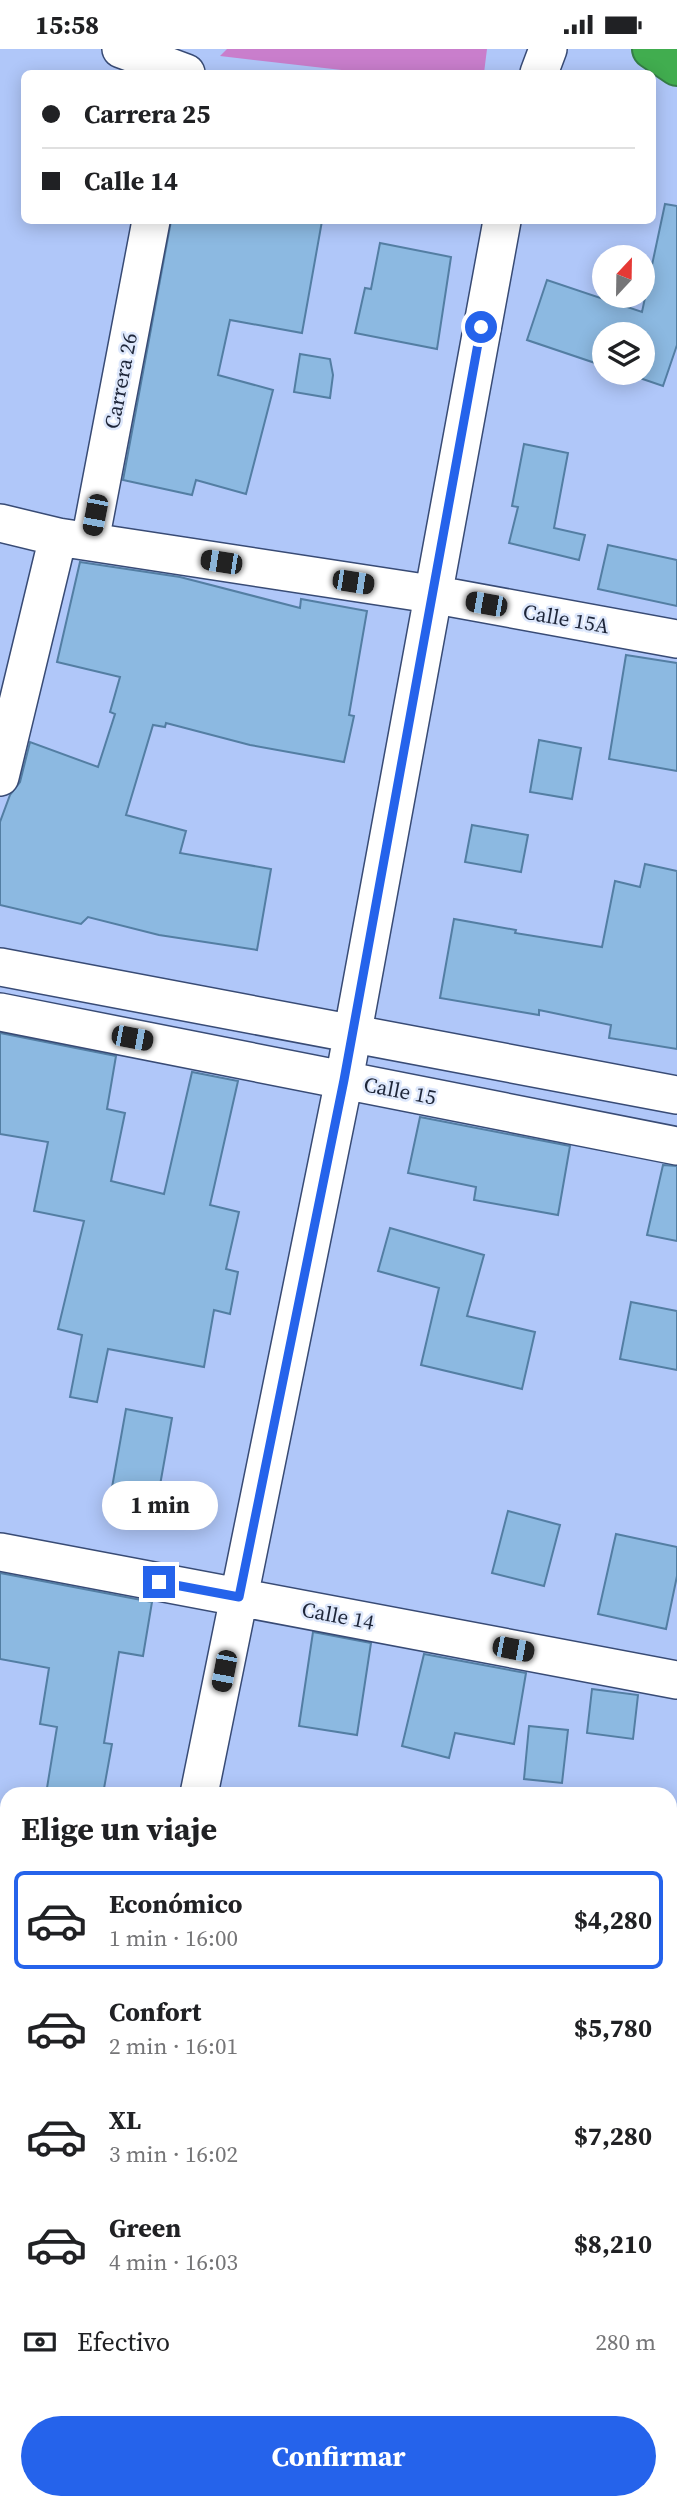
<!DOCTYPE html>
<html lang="es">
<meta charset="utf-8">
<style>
body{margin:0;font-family:"Source Serif 4",serif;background:#f2f2f2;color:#202124;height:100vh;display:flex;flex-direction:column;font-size:26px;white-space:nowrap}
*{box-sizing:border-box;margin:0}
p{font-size:23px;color:#757577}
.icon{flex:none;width:38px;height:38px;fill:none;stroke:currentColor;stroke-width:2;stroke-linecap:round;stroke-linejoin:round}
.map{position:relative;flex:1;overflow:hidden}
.drawer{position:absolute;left:0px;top:1738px;width:677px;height:723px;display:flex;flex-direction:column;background:#fff;border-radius:21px 21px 0 0;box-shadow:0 4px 18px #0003}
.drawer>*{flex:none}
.guide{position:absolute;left:21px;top:21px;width:635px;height:154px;border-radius:10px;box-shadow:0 4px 18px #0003;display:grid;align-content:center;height:154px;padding:0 21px;background:#fff}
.needle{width:46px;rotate:22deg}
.buttons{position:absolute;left:592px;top:196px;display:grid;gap:14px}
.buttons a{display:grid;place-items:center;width:63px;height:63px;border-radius:50%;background:#fff;box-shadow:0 4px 18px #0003;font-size:35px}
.end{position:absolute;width:32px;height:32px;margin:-16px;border:9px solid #2563eb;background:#fff;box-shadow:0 0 0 4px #fff}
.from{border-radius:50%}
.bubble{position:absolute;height:49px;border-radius:24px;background:#fff;box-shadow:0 4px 18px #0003;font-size:23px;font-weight:700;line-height:49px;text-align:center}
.car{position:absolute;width:21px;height:42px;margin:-21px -10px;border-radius:9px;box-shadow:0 0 5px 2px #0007;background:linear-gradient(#222 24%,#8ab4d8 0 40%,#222 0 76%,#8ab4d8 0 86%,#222 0)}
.guide b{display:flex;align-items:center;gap:24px;height:66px;font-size:26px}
.guide b+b{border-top:2px solid #e0e0e0}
.guide i{width:18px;height:18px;background:#202124}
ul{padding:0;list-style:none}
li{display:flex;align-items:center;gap:21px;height:98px;margin:0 14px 10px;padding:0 7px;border:4px solid transparent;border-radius:10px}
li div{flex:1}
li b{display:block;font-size:26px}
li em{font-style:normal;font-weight:700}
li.active{border-color:#2563eb}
li>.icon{width:63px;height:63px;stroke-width:1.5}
h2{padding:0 21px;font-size:32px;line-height:84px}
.pay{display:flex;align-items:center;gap:18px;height:77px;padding:0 21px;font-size:26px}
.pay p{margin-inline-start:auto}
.button{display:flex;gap:14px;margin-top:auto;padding:14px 21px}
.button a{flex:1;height:80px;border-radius:42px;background:#2563eb;color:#fff;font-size:28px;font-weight:700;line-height:80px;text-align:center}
.status{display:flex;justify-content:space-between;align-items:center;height:49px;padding:0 35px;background:#fff;direction:ltr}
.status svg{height:19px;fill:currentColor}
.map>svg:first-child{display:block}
.green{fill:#c97ecc}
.building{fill:#8cb9e1;stroke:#537ea3;stroke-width:2}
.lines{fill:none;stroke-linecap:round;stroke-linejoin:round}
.street-casing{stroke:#384b75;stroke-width:40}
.highway-casing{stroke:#357e47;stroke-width:42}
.street{stroke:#fff;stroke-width:37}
.highway{stroke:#41ad4f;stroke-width:38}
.route{stroke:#2563eb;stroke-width:9}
.labels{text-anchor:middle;stroke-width:5;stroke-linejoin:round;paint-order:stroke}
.street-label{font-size:21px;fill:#1e2639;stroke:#dee8fc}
</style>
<div class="status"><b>15:58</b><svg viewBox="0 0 49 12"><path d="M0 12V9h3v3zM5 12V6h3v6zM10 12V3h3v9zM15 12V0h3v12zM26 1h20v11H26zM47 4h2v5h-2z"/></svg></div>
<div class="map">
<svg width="677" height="2460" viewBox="0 0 677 2460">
<rect width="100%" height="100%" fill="#b0c7f9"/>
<path class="green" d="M 227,0 L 487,0 L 484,24 L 368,24 L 220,7 Z"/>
<path class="building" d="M 665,155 L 677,157 L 677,296 L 663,337 L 625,324 L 642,324 L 642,285 L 604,285 L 604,317 L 527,291 L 547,231 L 642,263 Z
M 171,172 L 322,172 L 302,284 L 230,271 L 218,326 L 273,341 L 246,445 L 196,431 L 192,446 L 123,431 Z
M 380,194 L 451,208 L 437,300 L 355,284 L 365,239 L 371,240 Z
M 300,305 L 330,310 L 333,326 L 330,349 L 294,343 Z
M 524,395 L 568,404 L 554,479 L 585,486 L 579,511 L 509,494 L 518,458 L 512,457 Z
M 608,496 L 677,511 L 677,557 L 598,540 Z
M 80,513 L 180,528 L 300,559 L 301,550 L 367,562 L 349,666 L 354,667 L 344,713 L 250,696 L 166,674 L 165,678 L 153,676 L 126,766 L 186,782 L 180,804 L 271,820 L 257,901 L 159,886 L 88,868 L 81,875 L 0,856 L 0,773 L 10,746 L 20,733 L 30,693 L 98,718 L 115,665 L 110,663 L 120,628 L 57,613 Z
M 626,606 L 677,614 L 677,722 L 609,710 Z
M 539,691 L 581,699 L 572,750 L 530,743 Z
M 472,776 L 528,786 L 521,823 L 465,813 Z
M 645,815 L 677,822 L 677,1000 L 609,989 L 611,976 L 539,961 L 539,966 L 440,949 L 454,870 L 516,881 L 515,884 L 602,898 L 615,832 L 640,838 Z
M 0,984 L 116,1007 L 107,1060 L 125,1064 L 111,1132 L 164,1145 L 192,1023 L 238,1032 L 210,1156 L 239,1163 L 226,1220 L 238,1223 L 230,1265 L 214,1261 L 204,1318 L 108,1300 L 97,1353 L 70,1348 L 82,1286 L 58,1280 L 84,1172 L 34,1162 L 48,1093 L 0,1085 Z
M 420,1068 L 570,1097 L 558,1166 L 474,1151 L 476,1138 L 408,1124 Z
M 663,1116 L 677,1117 L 677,1192 L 647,1186 Z
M 390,1179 L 484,1206 L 467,1267 L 535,1283 L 522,1340 L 421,1316 L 439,1239 L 378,1222 Z
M 631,1253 L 677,1262 L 677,1321 L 620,1310 Z
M 126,1360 L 172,1369 L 157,1453 L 111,1444 Z
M 508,1462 L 560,1476 L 544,1537 L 492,1524 Z
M 616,1485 L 677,1498 L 677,1527 L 666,1580 L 598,1565 Z
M 0,1524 L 152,1553 L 143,1607 L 119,1603 L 104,1694 L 112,1695 L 103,1745 L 46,1745 L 57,1678 L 40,1675 L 49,1619 L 0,1610 Z
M 313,1583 L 371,1594 L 357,1686 L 299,1677 Z
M 424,1605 L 526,1624 L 514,1695 L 455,1684 L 449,1709 L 402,1697 Z
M 592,1640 L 638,1646 L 633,1690 L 587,1684 Z
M 529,1677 L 568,1681 L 562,1734 L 524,1730 Z"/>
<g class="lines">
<g class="street-casing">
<path id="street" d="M 121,0 L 186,24
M 539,24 L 548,0
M 0,474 L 58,488 L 431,545 L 677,590
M 90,492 L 151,172
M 0,728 L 58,488
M 0,918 L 677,1046
M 0,963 L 677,1097
M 0,1503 L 677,1631
M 199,1745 L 344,1031 L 502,172
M 0,1920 L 7,1922
M 670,1998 L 677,1949
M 670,2063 L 677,2065
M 0,2424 L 7,2426
M 131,2454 L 160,2460
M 69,2460 L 69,2454
M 604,2460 L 605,2454"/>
</g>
<g class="highway-casing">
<path id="highway" d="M 652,0 L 677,17"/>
</g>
<use href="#street" class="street"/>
<use href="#highway" class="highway"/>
</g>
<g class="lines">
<path class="route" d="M 159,1533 L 239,1548 L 344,1031 L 481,278"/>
</g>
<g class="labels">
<g class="street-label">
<text transform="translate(121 332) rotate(-79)" y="7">Carrera 26</text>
<text transform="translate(566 570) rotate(10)" y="7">Calle 15A</text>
<text transform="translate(400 1042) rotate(11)" y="7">Calle 15</text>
<text transform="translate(338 1567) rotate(11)" y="7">Calle 14</text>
</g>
</g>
</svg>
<div class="buttons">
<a><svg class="needle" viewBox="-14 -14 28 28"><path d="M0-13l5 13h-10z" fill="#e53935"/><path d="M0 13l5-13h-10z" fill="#757577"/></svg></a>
<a><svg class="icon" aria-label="layers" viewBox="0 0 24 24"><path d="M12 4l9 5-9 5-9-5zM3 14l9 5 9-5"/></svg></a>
</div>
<i class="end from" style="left:481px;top:278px"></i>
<i class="end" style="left:159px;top:1533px"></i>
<div class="bubble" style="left:102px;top:1432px;width:116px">1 min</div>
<i class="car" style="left:95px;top:466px;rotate:191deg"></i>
<i class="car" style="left:221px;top:513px;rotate:279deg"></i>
<i class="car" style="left:353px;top:533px;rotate:99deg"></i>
<i class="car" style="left:486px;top:555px;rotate:280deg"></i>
<i class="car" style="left:132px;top:989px;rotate:101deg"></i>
<i class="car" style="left:513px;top:1600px;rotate:101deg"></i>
<i class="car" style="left:224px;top:1622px;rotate:191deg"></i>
<div class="guide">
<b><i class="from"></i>Carrera 25</b>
<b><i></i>Calle 14</b>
</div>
<section class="drawer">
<h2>Elige un viaje</h2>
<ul>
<li class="active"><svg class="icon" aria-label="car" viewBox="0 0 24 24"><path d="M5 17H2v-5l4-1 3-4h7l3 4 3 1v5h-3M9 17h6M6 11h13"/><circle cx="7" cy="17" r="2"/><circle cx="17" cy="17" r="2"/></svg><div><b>Económico</b><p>1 min · 16:00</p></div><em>$4,280</em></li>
<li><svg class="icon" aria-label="car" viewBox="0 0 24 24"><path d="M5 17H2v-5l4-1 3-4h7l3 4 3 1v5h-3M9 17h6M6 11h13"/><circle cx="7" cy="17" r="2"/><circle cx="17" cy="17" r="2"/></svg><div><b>Confort</b><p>2 min · 16:01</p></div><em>$5,780</em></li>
<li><svg class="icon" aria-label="car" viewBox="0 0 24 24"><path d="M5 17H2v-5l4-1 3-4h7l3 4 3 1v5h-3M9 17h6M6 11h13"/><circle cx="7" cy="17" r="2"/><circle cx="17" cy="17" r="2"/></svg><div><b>XL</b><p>3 min · 16:02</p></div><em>$7,280</em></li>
<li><svg class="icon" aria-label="car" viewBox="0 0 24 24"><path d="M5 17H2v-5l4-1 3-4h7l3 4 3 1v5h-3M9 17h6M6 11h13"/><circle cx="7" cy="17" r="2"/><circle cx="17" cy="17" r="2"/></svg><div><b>Green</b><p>4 min · 16:03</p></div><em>$8,210</em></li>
</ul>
<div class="pay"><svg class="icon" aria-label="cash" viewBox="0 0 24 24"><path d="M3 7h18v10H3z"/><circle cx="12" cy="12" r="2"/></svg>Efectivo<p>280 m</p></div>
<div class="button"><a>Confirmar</a></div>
</section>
</div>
